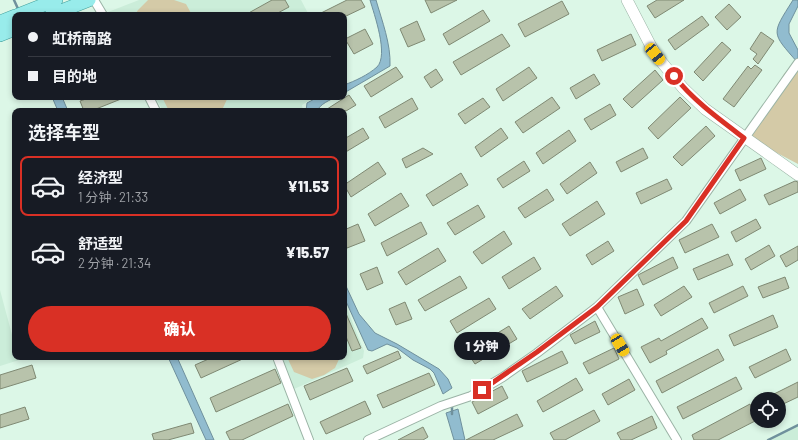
<!DOCTYPE html>
<html lang="zh">
<meta charset="utf-8">
<style>
body{margin:0;font-family:Barlow,"Noto Sans SC",sans-serif;background:#20242c;color:#f1f3f6;height:100vh;display:flex;flex-direction:column;font-size:15px;white-space:nowrap}
*{box-sizing:border-box;margin:0}
p{font-size:13px;color:#9ea1a6}
.icon{flex:none;width:22px;height:22px;fill:none;stroke:currentColor;stroke-width:2;stroke-linecap:round;stroke-linejoin:round}
.map{position:relative;flex:1;overflow:hidden}
.drawer{position:absolute;left:12px;top:108px;width:335px;height:252px;display:flex;flex-direction:column;background:#171b24;border-radius:8px;box-shadow:0 2px 6px #0003}
.drawer>*{flex:none}
.top-card{position:absolute;left:12px;top:12px;width:335px;height:88px;border-radius:8px;box-shadow:0 2px 6px #0003;display:grid;align-content:center;height:88px;padding:0 16px;background:#171b24}
.controls{position:absolute;left:750px;top:392px;display:grid;gap:8px}
.controls a{display:grid;place-items:center;width:36px;height:36px;border-radius:50%;background:#171b24;box-shadow:0 2px 6px #0003;font-size:20px}
.end{position:absolute;width:18px;height:18px;margin:-9px;border:5px solid #d93025;background:#fff;box-shadow:0 0 0 2px #fff}
.from{border-radius:50%}
.bubble{position:absolute;height:28px;border-radius:14px;background:#171b24;box-shadow:0 2px 6px #0003;font-size:13px;font-weight:800;line-height:28px;text-align:center}
.car{position:absolute;width:12px;height:24px;margin:-12px -6px;border-radius:5px;box-shadow:0 0 3px 1px #0007;background:linear-gradient(#f5c518 24%,#345 0 40%,#f5c518 0 76%,#345 0 86%,#f5c518 0)}
.top-card b{display:flex;align-items:center;gap:14px;height:38px;font-size:15px}
.top-card b+b{border-top:1px solid #363941}
.top-card i{width:10px;height:10px;background:#f1f3f6}
ul{padding:0;list-style:none}
li{display:flex;align-items:center;gap:12px;height:60px;margin:0 8px 6px;padding:0 8px;border:2px solid transparent;border-radius:8px}
li div{flex:1}
li b{display:block;font-size:15px}
li em{font-style:normal;font-weight:800}
li.selected{border-color:#d93025}
li>.icon{width:36px;height:36px;stroke-width:1.5}
h2{padding:0 16px;font-size:18px;line-height:48px}
.action{display:flex;gap:8px;margin-top:auto;padding:8px 16px}
.action a{flex:1;height:46px;border-radius:24px;background:#d93025;color:#fff;font-size:16px;font-weight:800;line-height:46px;text-align:center}
.map>svg:first-child{display:block}
.built{fill:#cbedd9}
.green{fill:#d4caa7}
.water{fill:#91bccf;stroke:#6f909c}
.lines{fill:none;stroke-linecap:round;stroke-linejoin:round}
.stream{stroke:#6f909c;stroke-width:2.5}
.building{fill:#b8c3ab;stroke:#7f8973}
.minor-casing{stroke:#9bb4a6;stroke-width:10}
.tertiary-casing{stroke:#9bb4a6;stroke-width:12}
.primary-casing{stroke:#42a09d;stroke-width:14}
.minor{stroke:#fff;stroke-width:8}
.tertiary{stroke:#fff;stroke-width:11}
.primary{stroke:#98eceb;stroke-width:13}
.route{stroke:#d93025;stroke-width:5}
</style>
<div class="map">
<svg width="798" height="440" viewBox="0 0 798 440">
<rect width="100%" height="100%" fill="#dcf7e7"/>
<path class="built" d="M 139,0 L 301,0 L 309,15 L 110,15 L 108,12 Z
M 155,97 L 315,97 L 302,105 L 303,111 L 163,111 Z
M 0,290 L 15,346 L 15,357 L 18,357 L 19,360 L 0,366 Z
M 344,301 L 364,351 L 363,358 L 294,389 L 281,357 L 344,357 Z
M 798,425 L 798,440 L 768,440 Z"/>
<path class="green" d="M 148,0 L 174,0 L 186,4 L 192,15 L 135,15 L 138,10 Z
M 798,58 L 798,164 L 747,137 L 784,74 Z
M 162,97 L 228,97 L 223,108 L 220,111 L 169,111 Z
M 287,357 L 340,357 L 335,368 L 324,375 L 312,379 L 294,372 Z"/>
<path class="water" d="M 370,0 L 376,0 C 382,21 391,44 390,66 L 344,93 L 344,85 C 355,81 368,75 377,67 C 389,55 374,14 370,0 Z
M 793,0 L 798,0 L 798,6 L 789,24 L 789,33 L 798,50 L 798,63 C 771,32 771,35 793,0 Z
M 52,97 L 62,97 L 68,111 L 58,111 Z
M 318,97 L 336,97 C 330,100 320,104 317,111 L 306,111 L 307,103 Z
M 344,278 L 345,284 L 359,314 L 375,333 L 397,344 L 439,369 L 448,379 L 452,388 L 443,394 L 434,373 L 430,369 L 413,360 L 397,348 L 387,344 L 372,351 L 368,350 L 344,297 Z
M 168,357 L 177,357 L 214,440 L 206,440 Z
M 458,409 L 465,440 L 454,440 L 446,413 Z"/>
<g class="lines">
<path class="stream" d="M 14,0 L 19,11
M 452,407 L 452,414
M 768,440 L 798,425"/>
</g>
<path class="building" d="M 272,0 L 285,0 L 289,7 L 274,15 L 245,15 Z
M 347,0 L 361,0 L 365,7 L 344,17 L 344,15 L 317,15 Z
M 425,0 L 457,0 L 431,13 Z
M 657,0 L 684,0 L 655,18 L 647,6 Z
M 562,1 L 569,14 L 525,37 L 518,24 Z
M 729,4 L 741,17 L 727,30 L 715,17 Z
M 483,10 L 490,21 L 449,45 L 443,34 Z
M 702,16 L 709,25 L 675,50 L 668,40 Z
M 417,21 L 425,40 L 408,47 L 400,29 Z
M 365,29 L 373,44 L 354,54 L 345,39 Z
M 761,32 L 774,41 L 758,64 L 753,59 L 757,54 L 750,49 Z
M 502,34 L 510,46 L 461,75 L 453,62 Z
M 631,34 L 636,45 L 602,61 L 597,50 Z
M 722,42 L 731,50 L 703,81 L 694,72 Z
M 755,65 L 762,70 L 734,107 L 723,99 L 748,66 L 751,69 Z
M 396,67 L 403,77 L 371,97 L 364,86 Z
M 529,67 L 537,78 L 503,101 L 496,89 Z
M 436,69 L 443,80 L 431,88 L 424,77 Z
M 655,70 L 663,80 L 632,108 L 623,99 Z
M 594,74 L 600,84 L 576,99 L 570,88 Z
M 349,95 L 356,105 L 346,111 L 324,111 Z
M 92,97 L 126,97 L 91,111 L 84,111 L 80,101 Z
M 552,97 L 560,108 L 523,133 L 515,122 Z
M 680,97 L 691,108 L 658,139 L 648,128 Z
M 412,98 L 418,109 L 385,128 L 379,117 Z
M 483,98 L 490,107 L 465,124 L 458,114 Z
M 610,104 L 616,115 L 591,130 L 584,119 Z
M 706,126 L 715,136 L 682,166 L 673,157 Z
M 363,128 L 369,138 L 344,153 L 344,139 Z
M 501,128 L 508,138 L 481,157 L 475,147 Z
M 569,130 L 576,141 L 543,164 L 536,153 Z
M 423,148 L 433,154 L 406,168 L 402,159 Z
M 643,148 L 648,158 L 621,172 L 616,162 Z
M 761,158 L 766,169 L 740,181 L 735,170 Z
M 524,161 L 530,171 L 503,188 L 497,179 Z
M 378,162 L 386,174 L 351,197 L 344,185 Z
M 590,162 L 597,173 L 567,194 L 560,184 Z
M 461,173 L 468,185 L 433,206 L 426,195 Z
M 667,179 L 672,189 L 641,204 L 636,193 Z
M 795,181 L 798,182 L 798,192 L 769,205 L 764,195 Z
M 547,189 L 554,200 L 525,218 L 518,208 Z
M 740,189 L 746,200 L 720,214 L 714,203 Z
M 401,193 L 409,206 L 375,226 L 368,214 Z
M 597,201 L 605,214 L 570,236 L 562,224 Z
M 478,205 L 485,217 L 455,235 L 447,223 Z
M 756,219 L 761,228 L 736,242 L 731,232 Z
M 421,222 L 427,234 L 387,256 L 381,243 Z
M 358,224 L 365,241 L 347,248 L 344,241 L 344,230 Z
M 712,224 L 719,237 L 685,253 L 679,240 Z
M 504,231 L 512,244 L 482,264 L 473,252 Z
M 608,241 L 614,251 L 592,265 L 586,255 Z
M 769,245 L 775,256 L 751,270 L 745,259 Z
M 798,246 L 798,260 L 786,267 L 780,256 Z
M 438,248 L 446,261 L 406,285 L 398,272 Z
M 728,254 L 733,265 L 698,280 L 693,269 Z
M 534,257 L 541,269 L 509,289 L 502,277 Z
M 673,257 L 678,268 L 643,285 L 638,275 Z
M 377,267 L 383,283 L 367,290 L 360,274 Z
M 460,276 L 467,288 L 425,311 L 418,300 Z
M 785,277 L 789,288 L 763,298 L 758,287 Z
M 556,286 L 563,296 L 530,319 L 522,309 Z
M 684,286 L 692,297 L 661,316 L 654,305 Z
M 743,286 L 748,296 L 714,313 L 709,303 Z
M 637,289 L 644,305 L 625,314 L 618,297 Z
M 489,298 L 496,309 L 457,333 L 450,321 Z
M 405,302 L 412,319 L 396,325 L 389,309 Z
M 344,309 L 361,348 L 352,351 L 344,332 Z
M 773,315 L 778,327 L 734,346 L 729,335 Z
M 702,318 L 708,328 L 666,351 L 667,354 L 650,363 L 641,347 L 659,338 L 661,341 Z
M 595,321 L 600,332 L 575,344 L 570,335 Z
M 509,326 L 517,339 L 475,364 L 467,352 Z
M 614,348 L 619,359 L 589,374 L 583,363 Z
M 718,349 L 724,360 L 662,393 L 656,381 Z
M 786,349 L 791,360 L 755,378 L 749,367 Z
M 398,351 L 401,358 L 367,374 L 363,366 Z
M 562,351 L 568,363 L 527,382 L 522,371 Z
M 213,357 L 247,357 L 201,378 L 195,365 Z
M 32,365 L 36,378 L 0,389 L 0,375 Z
M 347,368 L 353,381 L 310,400 L 304,386 Z
M 275,369 L 281,383 L 216,412 L 210,398 Z
M 429,373 L 435,385 L 383,408 L 377,395 Z
M 736,377 L 742,389 L 683,419 L 677,407 Z
M 576,378 L 583,390 L 543,412 L 537,401 Z
M 629,379 L 635,390 L 608,405 L 602,394 Z
M 798,382 L 798,397 L 779,406 L 779,399 L 764,399 Z
M 502,386 L 508,398 L 478,414 L 472,402 Z
M 365,401 L 371,414 L 326,434 L 320,422 Z
M 288,404 L 293,416 L 242,440 L 230,440 L 226,432 Z
M 750,404 L 757,420 L 718,440 L 694,440 L 692,435 Z
M 25,407 L 29,419 L 0,428 L 0,415 Z
M 594,410 L 600,421 L 565,440 L 554,440 L 550,433 Z
M 517,414 L 523,426 L 493,440 L 466,440 Z
M 652,416 L 657,428 L 631,440 L 621,440 L 617,433 Z
M 191,423 L 194,433 L 168,440 L 154,440 L 152,434 Z
M 423,427 L 428,437 L 423,440 L 398,440 Z"/>
<g class="lines">
<g class="minor-casing">
<path id="minor" d="M 94,0 L 103,15
M 149,97 L 156,111
M 597,307 L 677,440
M 277,357 L 309,440
M 368,440 L 441,406 L 471,396 L 503,377 L 537,353 L 597,307 L 686,221 L 798,63"/>
</g>
<g class="tertiary-casing">
<path id="tertiary" d="M 627,0 L 655,54 L 683,88 L 705,109 L 798,175"/>
</g>
<g class="primary-casing">
<path id="primary" d="M 18,15 L 56,0
M 51,15 L 89,0
M 0,22 L 15,16
M 0,35 L 15,29"/>
</g>
<use href="#minor" class="minor"/>
<use href="#tertiary" class="tertiary"/>
<use href="#primary" class="primary"/>
</g>
<g class="lines">
<path class="route" d="M 482,390 L 537,352 L 597,307 L 686,221 L 744,138 C 719,119 694,101 674,76"/>
</g>
</svg>
<div class="controls">
<a><svg class="icon" aria-label="locate" viewBox="0 0 24 24"><circle cx="12" cy="12" r="6"/><path d="M12 2v4M12 18v4M2 12h4M18 12h4"/></svg></a>
</div>
<i class="end from" style="left:674px;top:76px"></i>
<i class="end" style="left:482px;top:390px"></i>
<div class="bubble" style="left:454px;top:332px;width:56px">1 分钟</div>
<i class="car" style="left:655px;top:54px;rotate:141deg"></i>
<i class="car" style="left:620px;top:345px;rotate:149deg"></i>
<div class="top-card">
<b><i class="from"></i>虹桥南路</b>
<b><i></i>目的地</b>
</div>
<section class="drawer">
<h2>选择车型</h2>
<ul>
<li class="selected"><svg class="icon" aria-label="car" viewBox="0 0 24 24"><path d="M5 17H2v-5l4-1 3-4h7l3 4 3 1v5h-3M9 17h6M6 11h13"/><circle cx="7" cy="17" r="2"/><circle cx="17" cy="17" r="2"/></svg><div><b>经济型</b><p>1 分钟 · 21:33</p></div><em>¥11.53</em></li>
<li><svg class="icon" aria-label="car" viewBox="0 0 24 24"><path d="M5 17H2v-5l4-1 3-4h7l3 4 3 1v5h-3M9 17h6M6 11h13"/><circle cx="7" cy="17" r="2"/><circle cx="17" cy="17" r="2"/></svg><div><b>舒适型</b><p>2 分钟 · 21:34</p></div><em>¥15.57</em></li>
</ul>
<div class="action"><a>确认</a></div>
</section>
</div>
